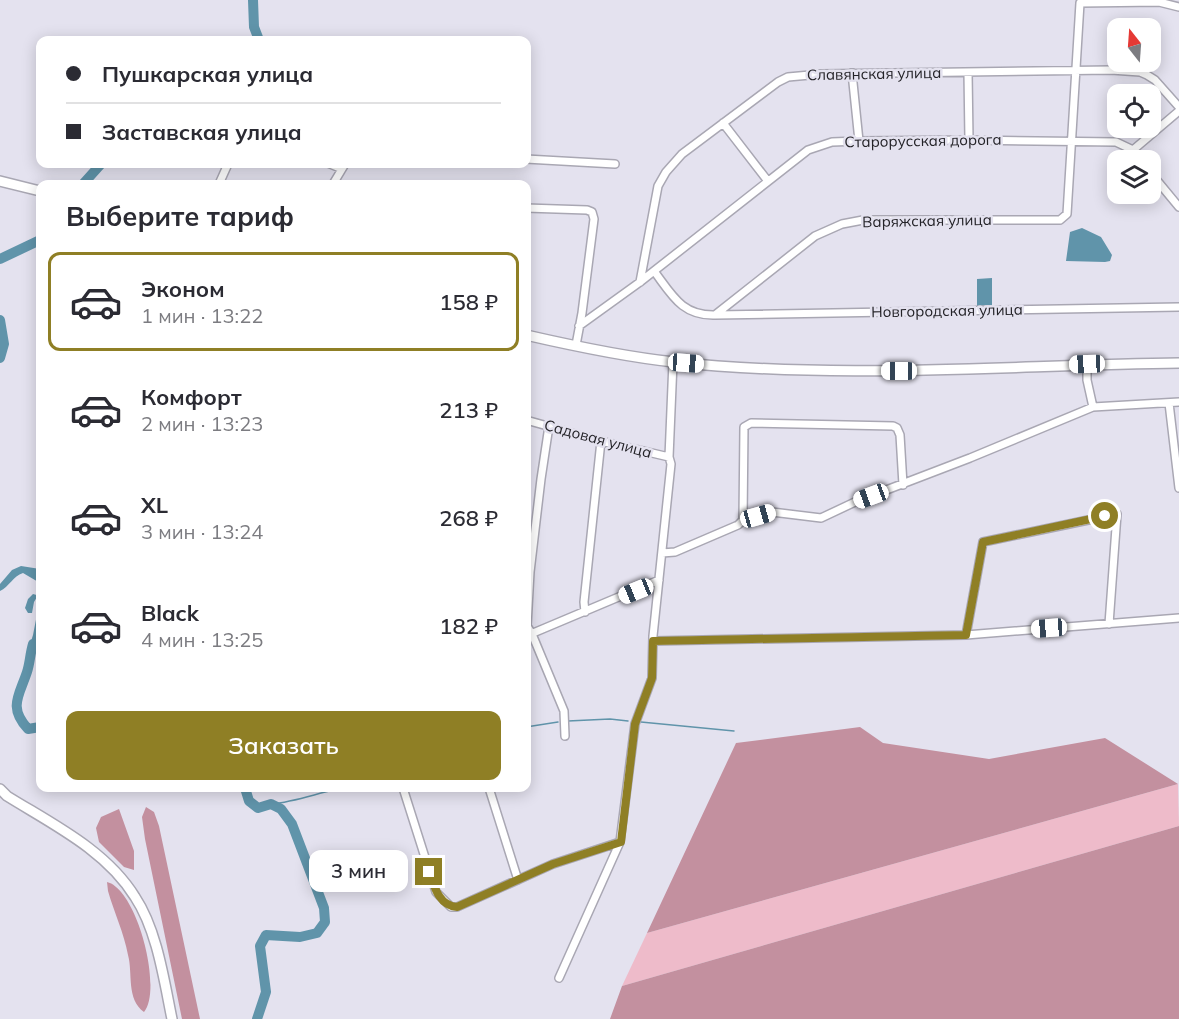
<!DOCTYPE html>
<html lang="ru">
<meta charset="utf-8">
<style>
body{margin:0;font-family:Mulish,sans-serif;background:#f2f2f3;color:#2b2b33;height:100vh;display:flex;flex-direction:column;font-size:22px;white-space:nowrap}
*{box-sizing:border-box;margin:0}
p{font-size:20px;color:#7c7c81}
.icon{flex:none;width:33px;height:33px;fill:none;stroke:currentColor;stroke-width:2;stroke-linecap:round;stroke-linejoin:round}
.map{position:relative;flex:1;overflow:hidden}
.side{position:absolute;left:36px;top:180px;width:495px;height:612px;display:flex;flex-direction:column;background:#fff;border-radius:12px;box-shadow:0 3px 15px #0003}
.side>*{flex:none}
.guide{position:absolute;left:36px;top:36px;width:495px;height:132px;border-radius:12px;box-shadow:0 3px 15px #0003;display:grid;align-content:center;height:132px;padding:0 30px;background:#fff}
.needle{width:39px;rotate:343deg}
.controls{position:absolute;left:1107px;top:18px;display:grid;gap:12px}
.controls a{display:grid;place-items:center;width:54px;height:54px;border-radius:12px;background:#fff;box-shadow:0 3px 15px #0003;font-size:30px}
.end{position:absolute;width:27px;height:27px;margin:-14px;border:8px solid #8f7f25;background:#fff;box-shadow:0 0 0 3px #fff}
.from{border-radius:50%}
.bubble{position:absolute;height:42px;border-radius:12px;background:#fff;box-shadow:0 3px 15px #0003;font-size:20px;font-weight:600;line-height:42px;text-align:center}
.car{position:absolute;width:18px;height:36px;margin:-18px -9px;border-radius:8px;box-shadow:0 0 4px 2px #0007;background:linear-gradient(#fff 24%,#345 0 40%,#fff 0 76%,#345 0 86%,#fff 0)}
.guide b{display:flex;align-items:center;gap:21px;height:57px;font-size:22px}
.guide b+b{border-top:2px solid #e1e1e2}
.guide i{width:15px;height:15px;background:#2b2b33}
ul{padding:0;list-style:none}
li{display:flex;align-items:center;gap:18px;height:99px;margin:0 12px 9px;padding:0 18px;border:3px solid transparent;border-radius:12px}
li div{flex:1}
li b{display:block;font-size:22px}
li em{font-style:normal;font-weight:600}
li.active{border-color:#8f7f25}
li>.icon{width:54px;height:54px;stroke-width:1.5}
h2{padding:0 30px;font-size:27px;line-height:72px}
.cta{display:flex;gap:12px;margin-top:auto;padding:12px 30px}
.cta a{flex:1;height:69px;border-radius:12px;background:#8f7f25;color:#fff;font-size:24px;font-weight:600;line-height:69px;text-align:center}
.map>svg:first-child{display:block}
.green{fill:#eebbca}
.forest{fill:#c3909f}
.water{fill:#6094aa}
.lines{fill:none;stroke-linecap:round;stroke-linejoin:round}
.stream{stroke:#6094aa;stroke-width:1.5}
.river{stroke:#6094aa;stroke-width:10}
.minor-casing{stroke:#a9a7b3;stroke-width:10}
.secondary-casing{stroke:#a9a7b3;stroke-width:12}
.minor{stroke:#fff;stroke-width:7}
.secondary{stroke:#fff;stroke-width:9}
.route{stroke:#8f7f25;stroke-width:8}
.labels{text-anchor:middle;stroke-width:5;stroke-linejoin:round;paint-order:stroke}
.street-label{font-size:15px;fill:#242328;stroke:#e4e2ef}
</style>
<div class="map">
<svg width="1179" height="1019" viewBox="0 0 1179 1019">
<rect width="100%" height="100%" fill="#e4e2ef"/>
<path class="green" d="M 1178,784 L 1179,826 L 622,986 L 647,933 Z"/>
<path class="forest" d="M 860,727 L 883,743 L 989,759 L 1105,738 L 1178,784 L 647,933 L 736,743 Z
M 146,807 L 154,812 L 159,826 L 200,1019 L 182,1019 L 145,839 L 142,817 Z
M 119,809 L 134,851 L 134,870 L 124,867 L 99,842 L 96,828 L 101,817 Z
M 1179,826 L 1179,1019 L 610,1019 L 622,986 Z
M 107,882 C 137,889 163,989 144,1012 C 126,999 133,973 128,955 C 124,933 114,912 108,891 Z"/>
<path class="water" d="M 1082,228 L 1101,237 L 1112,255 L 1110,261 L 1105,262 L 1066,261 L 1070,232 Z
M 992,278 L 992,305 L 977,306 L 977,279 Z
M 21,566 L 40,569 L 40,583 L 23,573 C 13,576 9,587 0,591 L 0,584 L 12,570 Z
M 33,594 L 40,596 L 40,626 L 32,657 L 26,657 L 33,635 L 40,599 L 37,597 L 34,602 L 32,613 L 28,613 L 25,608 L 28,599 Z"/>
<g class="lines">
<path class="stream" d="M 568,721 L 610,719 L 628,721
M 641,722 L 734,731
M 526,727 L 558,722
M 271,804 C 293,802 312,795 333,790 C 345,788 355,792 366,788"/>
<path class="river" d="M 253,0 L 254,27 L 259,40
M 83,184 L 101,164
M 0,259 L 40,240
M 0,320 L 4,344 L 0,358
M 33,644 C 30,654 30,663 27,672 C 19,696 8,707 28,729 L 40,727
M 245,788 L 249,801 L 258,808 L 271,804 L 281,809 L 292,824 L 324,908 L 325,922 L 317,933 L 300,937 L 266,935 L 260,946 L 266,992 L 257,1019"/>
<g class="minor-casing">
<path id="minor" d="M 968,72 L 969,140
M 852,73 L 859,141
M 723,123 L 767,180
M 1133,150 L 1179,111
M 526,159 L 615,164
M 330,164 L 342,169
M 1150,172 L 1179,207
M 219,184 L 228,164
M 333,184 L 345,164
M 526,208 L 587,210 L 592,212 L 594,219 L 582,313 L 576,345
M 654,271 C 672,295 682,316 715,315 L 815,236 L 842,224 L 863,220 L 1060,220 L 1067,214 L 1080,3 L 1159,2 L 1179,7
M 640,282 L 658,186 L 666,172 L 682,154 L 778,82 L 788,77 L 821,74 L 1111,70 L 1140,72 L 1147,75 L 1155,80 L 1179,107
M 715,315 L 1179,307
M 579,326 L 640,282 L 808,150 L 832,142 L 859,141 L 969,140 L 1116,142 L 1133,150 L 1141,160
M 1087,364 L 1087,380 L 1093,407
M 1169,403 L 1179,488
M 526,420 L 601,441 L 669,457
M 549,426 L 541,479 L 530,572 L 527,626 L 532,634 L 564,711 L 565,736
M 743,520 L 744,427 L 751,423 L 893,426 L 897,428 L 900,435 L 903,485
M 662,553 L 675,552 L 738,525 L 743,520 L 772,512 L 821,518 L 855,502 L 970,458 L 1093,407 L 1179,402
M 585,612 L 584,602 L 601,441
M 966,635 L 983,542 L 1117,514 L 1109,624
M 526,636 L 659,580
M 653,641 L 966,635 L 1179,618
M 403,788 L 436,892 L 451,907 L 457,907 L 553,864 L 620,842
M 489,788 L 518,880
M 559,978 L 620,842 L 635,724 L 652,678 L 653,636 L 671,464 L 669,457 L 673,362"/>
</g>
<g class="secondary-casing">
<path id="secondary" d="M 0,181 L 40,191
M 526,335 C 574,346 626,357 674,362 C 842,380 1011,365 1179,363
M 0,789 L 7,796 C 52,824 106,850 135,897 C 157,930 164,980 172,1019"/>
</g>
<use href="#minor" class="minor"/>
<use href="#secondary" class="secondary"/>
</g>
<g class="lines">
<path class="route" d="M 429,872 C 434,886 439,906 457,907 L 553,864 L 621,842 L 635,724 L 652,678 L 653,641 L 966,635 L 983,542 L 1105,516"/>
</g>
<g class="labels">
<g class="street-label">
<text transform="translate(874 74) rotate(-1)" y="5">Славянская улица</text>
<text transform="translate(923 141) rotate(-1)" y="5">Старорусская дорога</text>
<text transform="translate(927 221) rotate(-1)" y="5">Варяжская улица</text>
<text transform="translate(947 311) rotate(-1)" y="5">Новгородская улица</text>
<text transform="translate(598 439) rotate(15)" y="5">Садовая улица</text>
</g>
</g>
</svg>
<div class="controls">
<a><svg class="needle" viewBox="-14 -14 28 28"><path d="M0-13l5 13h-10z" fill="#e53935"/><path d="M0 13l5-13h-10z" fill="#7c7c81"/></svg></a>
<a><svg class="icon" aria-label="locate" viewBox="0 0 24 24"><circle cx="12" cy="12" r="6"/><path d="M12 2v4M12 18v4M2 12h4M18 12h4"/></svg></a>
<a><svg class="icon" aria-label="layers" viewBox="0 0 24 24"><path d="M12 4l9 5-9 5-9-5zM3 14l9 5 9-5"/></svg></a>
</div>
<i class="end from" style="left:1105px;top:516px"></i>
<i class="end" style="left:429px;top:872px"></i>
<div class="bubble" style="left:309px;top:850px;width:99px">3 мин</div>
<i class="car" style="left:686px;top:363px;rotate:94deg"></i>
<i class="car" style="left:1087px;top:364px;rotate:268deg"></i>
<i class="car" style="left:899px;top:371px;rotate:270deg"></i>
<i class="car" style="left:871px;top:496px;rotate:250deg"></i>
<i class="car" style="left:758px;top:516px;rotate:74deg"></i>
<i class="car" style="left:636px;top:591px;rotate:248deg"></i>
<i class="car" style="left:1049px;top:628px;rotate:266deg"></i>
<div class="guide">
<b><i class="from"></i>Пушкарская улица</b>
<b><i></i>Заставская улица</b>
</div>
<section class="side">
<h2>Выберите тариф</h2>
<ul>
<li class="active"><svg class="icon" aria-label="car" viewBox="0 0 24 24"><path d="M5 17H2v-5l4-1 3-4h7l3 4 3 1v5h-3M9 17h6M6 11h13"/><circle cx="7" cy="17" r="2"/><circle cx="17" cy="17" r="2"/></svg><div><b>Эконом</b><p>1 мин · 13:22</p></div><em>158 ₽</em></li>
<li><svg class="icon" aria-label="car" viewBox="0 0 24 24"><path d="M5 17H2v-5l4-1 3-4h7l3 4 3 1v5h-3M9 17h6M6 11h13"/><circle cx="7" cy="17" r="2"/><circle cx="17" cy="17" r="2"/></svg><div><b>Комфорт</b><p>2 мин · 13:23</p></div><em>213 ₽</em></li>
<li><svg class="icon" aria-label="car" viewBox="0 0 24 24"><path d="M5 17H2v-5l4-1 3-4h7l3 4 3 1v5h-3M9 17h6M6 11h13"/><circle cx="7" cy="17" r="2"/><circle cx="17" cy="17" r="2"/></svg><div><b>XL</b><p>3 мин · 13:24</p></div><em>268 ₽</em></li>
<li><svg class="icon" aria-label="car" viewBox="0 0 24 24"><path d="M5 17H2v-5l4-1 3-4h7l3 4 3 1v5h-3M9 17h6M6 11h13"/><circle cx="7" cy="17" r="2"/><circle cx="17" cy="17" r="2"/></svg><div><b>Black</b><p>4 мин · 13:25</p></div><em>182 ₽</em></li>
</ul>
<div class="cta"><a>Заказать</a></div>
</section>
</div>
